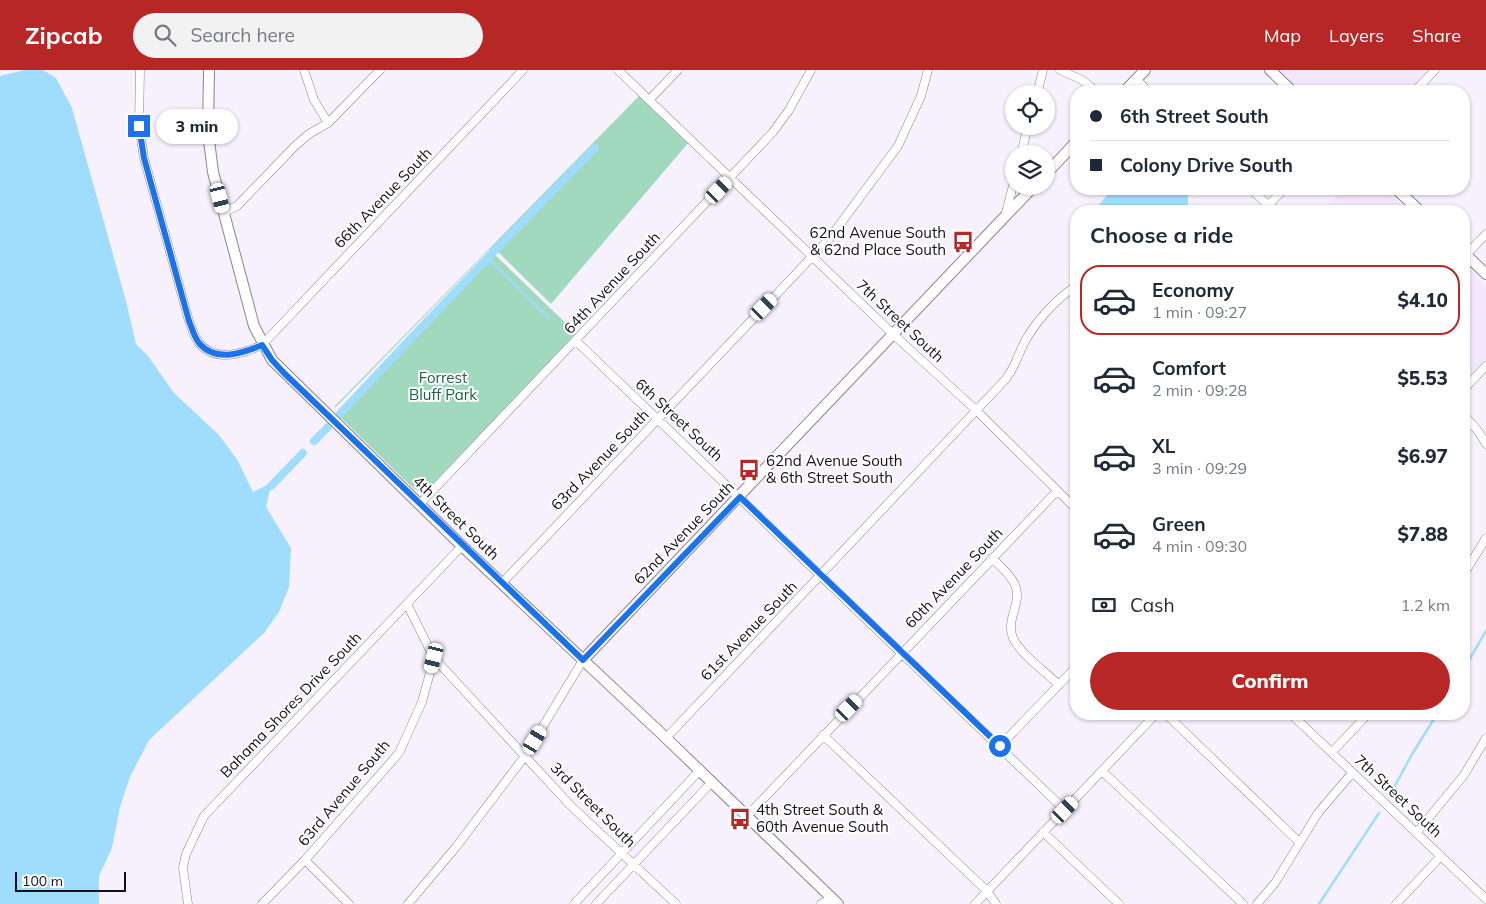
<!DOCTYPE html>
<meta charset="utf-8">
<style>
body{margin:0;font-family:Mulish,sans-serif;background:#f2f2f3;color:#1f2937;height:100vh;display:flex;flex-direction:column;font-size:19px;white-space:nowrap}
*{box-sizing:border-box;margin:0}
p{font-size:16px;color:#747a83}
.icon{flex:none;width:28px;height:28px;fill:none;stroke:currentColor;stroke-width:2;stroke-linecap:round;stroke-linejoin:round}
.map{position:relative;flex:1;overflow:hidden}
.side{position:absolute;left:1070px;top:135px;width:400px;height:515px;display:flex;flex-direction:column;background:#fff;border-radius:20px;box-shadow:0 1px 4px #0004}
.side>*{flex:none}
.banner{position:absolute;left:1070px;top:15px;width:400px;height:110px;border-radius:20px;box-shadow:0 1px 4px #0004;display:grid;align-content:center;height:110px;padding:0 20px;background:#fff}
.buttons{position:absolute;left:1005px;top:15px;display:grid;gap:10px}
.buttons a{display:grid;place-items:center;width:50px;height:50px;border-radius:50%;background:#fff;box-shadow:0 1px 4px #0004;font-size:25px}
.scale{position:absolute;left:15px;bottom:12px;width:111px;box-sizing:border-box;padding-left:5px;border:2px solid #150f1a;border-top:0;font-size:14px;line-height:18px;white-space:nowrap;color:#150f1a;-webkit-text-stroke:4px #fff;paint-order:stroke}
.end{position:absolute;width:22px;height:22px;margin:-11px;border:6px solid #1a73e8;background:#fff;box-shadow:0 0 0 2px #fff}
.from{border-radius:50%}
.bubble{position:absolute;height:35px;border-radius:18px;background:#fff;box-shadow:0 1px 4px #0004;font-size:16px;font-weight:800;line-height:35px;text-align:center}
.car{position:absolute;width:15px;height:30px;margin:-15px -8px;border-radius:6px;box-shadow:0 0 4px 1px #0007;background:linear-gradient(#fff 24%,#345 0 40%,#fff 0 76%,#345 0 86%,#fff 0)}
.banner b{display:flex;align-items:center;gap:18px;height:48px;font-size:19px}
.banner b+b{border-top:1px solid #e0e1e3}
.banner i{width:12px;height:12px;background:#1f2937}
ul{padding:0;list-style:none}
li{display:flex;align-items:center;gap:15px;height:70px;margin:0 10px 8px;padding:0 10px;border:2px solid transparent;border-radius:20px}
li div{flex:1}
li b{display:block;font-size:19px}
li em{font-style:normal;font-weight:800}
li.current{border-color:#b62725}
li>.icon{width:45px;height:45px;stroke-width:1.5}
h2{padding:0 20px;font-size:22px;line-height:60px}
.pay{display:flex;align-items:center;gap:12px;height:55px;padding:0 20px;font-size:19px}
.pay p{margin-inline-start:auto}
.action{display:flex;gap:10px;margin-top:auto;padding:10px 20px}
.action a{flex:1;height:58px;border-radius:30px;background:#b62725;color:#fff;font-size:20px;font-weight:800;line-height:58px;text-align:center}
header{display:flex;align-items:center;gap:30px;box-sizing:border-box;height:70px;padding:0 25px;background:#b62725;color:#fff}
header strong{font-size:24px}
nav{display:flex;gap:28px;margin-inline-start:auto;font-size:18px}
.search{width:350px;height:45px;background:#f2f2f3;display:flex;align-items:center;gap:12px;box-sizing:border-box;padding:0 18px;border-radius:28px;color:#747a83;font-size:19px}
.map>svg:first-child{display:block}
.built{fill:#f3e6fd}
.green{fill:#a1d9be}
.water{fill:#a0ddfc}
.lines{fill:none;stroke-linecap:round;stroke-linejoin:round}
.stream{stroke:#a0ddfc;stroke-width:2.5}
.canal{stroke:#a0ddfc;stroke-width:8}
.minor-casing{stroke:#8d7e9a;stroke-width:9}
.tertiary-casing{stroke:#8d7e9a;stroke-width:12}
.minor{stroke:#fff;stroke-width:8}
.tertiary{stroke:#fff;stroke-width:10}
.route{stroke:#1a73e8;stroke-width:6}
.labels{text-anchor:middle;stroke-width:4;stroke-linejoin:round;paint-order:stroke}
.street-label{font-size:15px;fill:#150f1a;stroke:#fff}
.poi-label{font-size:15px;fill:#150f1a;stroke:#fff;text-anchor:start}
.park-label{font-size:15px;fill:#196347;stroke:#fff}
</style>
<header>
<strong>Zipcab</strong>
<div class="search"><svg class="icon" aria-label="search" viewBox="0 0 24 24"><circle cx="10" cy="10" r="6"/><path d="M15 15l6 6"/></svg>Search here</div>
<nav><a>Map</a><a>Layers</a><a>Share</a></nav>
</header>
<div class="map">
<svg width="1486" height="834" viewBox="0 0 1486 834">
<rect width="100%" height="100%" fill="#f7f1fd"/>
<path class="built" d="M 1275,0 L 1429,0 L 1408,21 L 1298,21 Z
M 1344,119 L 1385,119 L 1408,141 L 1322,141 Z
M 1464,194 L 1486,215 L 1486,290 L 1464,313 Z"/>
<path class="green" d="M 639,26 L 689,72 L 551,234 L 495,179 L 490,179 L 335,338 L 335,336 Z
M 492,182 L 576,263 L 427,420 L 422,422 L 414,419 L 341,348 L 338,341 Z"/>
<path class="water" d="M 25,0 L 43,0 L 56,8 L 72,38 L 126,231 L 136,274 L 148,286 L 174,323 L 219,365 L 238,391 L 253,422 L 269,414 L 271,416 L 266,437 L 291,478 L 289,517 L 279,542 L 264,563 L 149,670 L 130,707 L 120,737 L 112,778 L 99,806 L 99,834 L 0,834 L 0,6 Z
M 1112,119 L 1182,119 L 1188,125 L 1188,137 L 1184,141 L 1103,141 L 1098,136 Z"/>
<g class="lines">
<path class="stream" d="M 487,188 L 549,248
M 1464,599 L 1486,561
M 1391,723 L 1411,686 L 1437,644
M 1319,834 L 1379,743"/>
<path class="canal" d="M 339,345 C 423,255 508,166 595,78
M 314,371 L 328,357
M 271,416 L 303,383"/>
<g class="minor-casing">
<path id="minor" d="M 140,0 L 139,56 L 144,88 L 189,251 C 192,258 194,267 199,273 C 216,293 243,284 262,275 L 523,0
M 304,0 L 314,30 L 328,53
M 618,0 L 894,265 L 977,341 L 1076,439
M 1060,0 L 1082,10 L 1096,21
M 1136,9 L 1148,21
M 1415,21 L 1435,0
M 1037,24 L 1043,0
M 649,30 L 678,0
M 1021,84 L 1028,56
M 1251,119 L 1268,135
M 1263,141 L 1284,119
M 224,142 L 237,136 L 295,76 L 309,64 L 328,53 L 380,0
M 1005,146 L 1014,112
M 1466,185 L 1486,164
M 576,271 L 1065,740
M 1464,319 L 1486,296
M 1464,345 L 1478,361 L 1486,374
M 420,434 L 773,62 L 789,40 L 811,0
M 992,488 C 1000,496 1011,505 1015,515 C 1023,533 1005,549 1013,568 C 1022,586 1045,601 1059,615
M 1464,504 L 1486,468
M 502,513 L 829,169 L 898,76 L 921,26 L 928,0
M 407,534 L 434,588 L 571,736 L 676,834
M 1166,644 L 1299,772
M 1291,644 L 1486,829
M 823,665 L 987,821 L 996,834
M 666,668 L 1005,310 C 1014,299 1017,288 1023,275 C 1034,253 1056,229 1076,216
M 1000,676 L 1076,597
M 1332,682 L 1368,644
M 1102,701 L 1243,834
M 747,746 L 1057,421
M 1043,762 L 1119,834
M 1417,762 L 1464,705 L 1486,668
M 305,790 L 349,834
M 188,834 L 183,798 L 186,784 L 204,746 L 462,476
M 262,834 L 305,790 L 399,683 L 422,632 L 434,588
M 408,834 L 456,777 L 525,686 L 583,590
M 574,834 L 700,700
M 596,834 L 712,712
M 821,834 L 832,828
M 975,834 L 1156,644
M 1257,834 L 1275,813 L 1318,743 L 1352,703
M 1396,834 L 1441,786"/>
</g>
<g class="tertiary-casing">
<path id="tertiary" d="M 209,0 L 208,63 L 213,102 L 254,256 L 272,290 L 462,476 L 666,668 L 838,834
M 1270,0 L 1292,21
M 1125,21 L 1145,0
M 1046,104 L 1076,72
M 1396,119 L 1420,141
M 1464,183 L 1486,204
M 583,590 L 1034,116"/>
</g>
<use href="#minor" class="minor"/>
<use href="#tertiary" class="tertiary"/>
</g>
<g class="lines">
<path class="route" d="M 139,56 L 144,88 L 189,251 C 192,258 194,267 199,273 C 216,293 243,283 262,275 L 272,290 L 284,303 L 583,590 L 740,427 L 1000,676"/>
</g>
<defs>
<g id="bus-bare" transform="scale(1.725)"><path d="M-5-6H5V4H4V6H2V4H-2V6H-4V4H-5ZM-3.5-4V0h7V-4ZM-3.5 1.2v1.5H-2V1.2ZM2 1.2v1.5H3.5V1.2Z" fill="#b62725" stroke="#fff" stroke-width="2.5" paint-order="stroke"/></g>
</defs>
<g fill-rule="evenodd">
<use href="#bus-bare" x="963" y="172"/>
<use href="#bus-bare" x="749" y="400"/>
<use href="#bus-bare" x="740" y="749"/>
</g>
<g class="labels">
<g class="street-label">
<text transform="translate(383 128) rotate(-46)" y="5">66th Avenue South</text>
<text transform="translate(612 213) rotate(-47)" y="5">64th Avenue South</text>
<text transform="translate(900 251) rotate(43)" y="5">7th Street South</text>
<text transform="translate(679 350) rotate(43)" y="5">6th Street South</text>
<text transform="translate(600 390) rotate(-46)" y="5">63rd Avenue South</text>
<text transform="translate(456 448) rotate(44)" y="5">4th Street South</text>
<text transform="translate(684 463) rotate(-46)" y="5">62nd Avenue South</text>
<text transform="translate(954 508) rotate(-46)" y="5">60th Avenue South</text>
<text transform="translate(749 561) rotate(-46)" y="5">61st Avenue South</text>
<text transform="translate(291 635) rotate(-46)" y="5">Bahama Shores Drive South</text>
<text transform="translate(344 723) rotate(-50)" y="5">63rd Avenue South</text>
<text transform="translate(1398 726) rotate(43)" y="5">7th Street South</text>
<text transform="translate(593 735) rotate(45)" y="5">3rd Street South</text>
</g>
<g class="poi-label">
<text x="946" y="168" text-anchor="end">62nd Avenue South<tspan x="946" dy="17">&amp; 62nd Place South</tspan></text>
<text x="766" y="396">62nd Avenue South<tspan x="766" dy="17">&amp; 6th Street South</tspan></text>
<text x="756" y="745">4th Street South &amp;<tspan x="756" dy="17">60th Avenue South</tspan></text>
</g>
<g class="park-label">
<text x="443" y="313">Forrest<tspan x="443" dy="17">Bluff Park</tspan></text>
</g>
</g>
</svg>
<div class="buttons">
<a><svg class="icon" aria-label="locate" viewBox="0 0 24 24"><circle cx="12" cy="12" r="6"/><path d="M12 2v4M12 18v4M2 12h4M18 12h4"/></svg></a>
<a><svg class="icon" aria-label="layers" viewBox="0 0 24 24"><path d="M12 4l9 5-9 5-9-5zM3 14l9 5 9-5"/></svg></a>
</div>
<div class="scale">100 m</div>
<i class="end from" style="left:1000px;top:676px"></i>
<i class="end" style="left:139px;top:56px"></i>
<div class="bubble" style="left:156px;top:39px;width:82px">3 min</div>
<i class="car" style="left:719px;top:120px;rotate:44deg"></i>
<i class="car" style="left:220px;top:128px;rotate:166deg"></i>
<i class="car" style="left:764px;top:237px;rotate:44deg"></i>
<i class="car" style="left:434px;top:588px;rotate:194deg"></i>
<i class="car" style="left:849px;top:638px;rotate:44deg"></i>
<i class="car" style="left:535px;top:670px;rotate:31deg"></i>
<i class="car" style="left:1065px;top:740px;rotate:44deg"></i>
<div class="banner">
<b><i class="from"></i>6th Street South</b>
<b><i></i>Colony Drive South</b>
</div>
<section class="side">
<h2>Choose a ride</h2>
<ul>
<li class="current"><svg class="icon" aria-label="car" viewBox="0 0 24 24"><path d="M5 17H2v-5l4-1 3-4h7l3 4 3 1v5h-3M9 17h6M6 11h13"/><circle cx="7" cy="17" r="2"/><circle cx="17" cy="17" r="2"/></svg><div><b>Economy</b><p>1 min · 09:27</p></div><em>$4.10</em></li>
<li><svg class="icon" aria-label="car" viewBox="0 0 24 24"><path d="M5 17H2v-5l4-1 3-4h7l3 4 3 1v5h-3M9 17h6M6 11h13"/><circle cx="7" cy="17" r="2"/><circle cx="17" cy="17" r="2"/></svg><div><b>Comfort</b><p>2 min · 09:28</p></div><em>$5.53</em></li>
<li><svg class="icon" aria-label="car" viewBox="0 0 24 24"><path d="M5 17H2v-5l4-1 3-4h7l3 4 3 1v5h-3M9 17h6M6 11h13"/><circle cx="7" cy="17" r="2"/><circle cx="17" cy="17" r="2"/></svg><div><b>XL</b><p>3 min · 09:29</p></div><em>$6.97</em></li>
<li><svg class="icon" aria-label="car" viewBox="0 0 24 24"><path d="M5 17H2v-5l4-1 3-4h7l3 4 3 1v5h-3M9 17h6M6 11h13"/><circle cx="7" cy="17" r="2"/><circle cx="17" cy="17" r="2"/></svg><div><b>Green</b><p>4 min · 09:30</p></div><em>$7.88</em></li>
</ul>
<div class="pay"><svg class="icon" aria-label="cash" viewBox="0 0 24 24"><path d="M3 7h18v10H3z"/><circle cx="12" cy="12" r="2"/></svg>Cash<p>1.2 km</p></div>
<div class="action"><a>Confirm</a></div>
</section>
</div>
